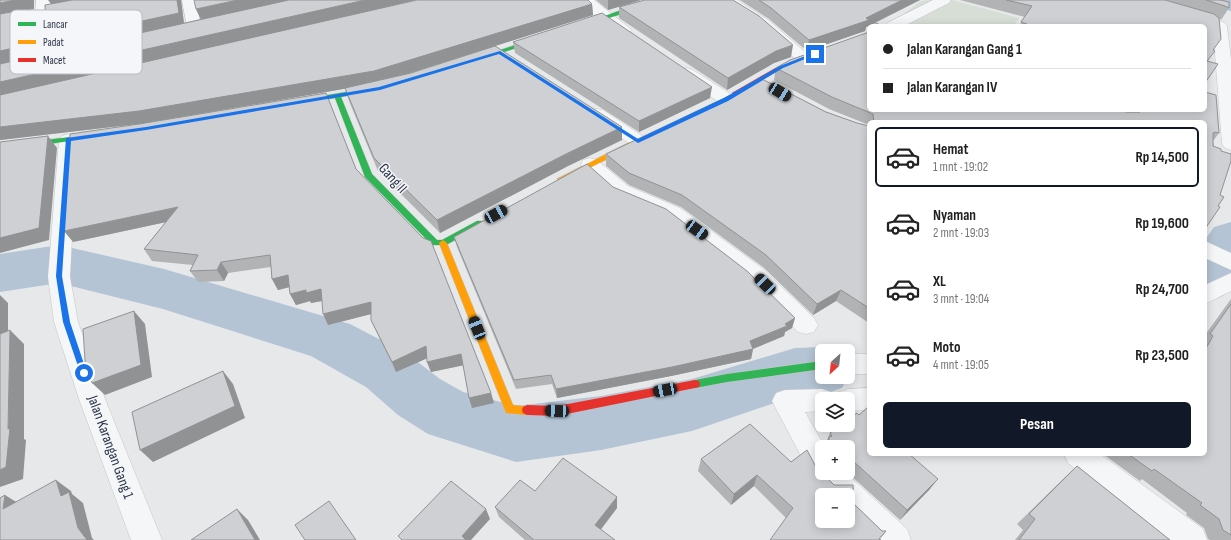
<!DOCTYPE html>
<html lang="id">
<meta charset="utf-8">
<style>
body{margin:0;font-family:"Sofia Sans Condensed",sans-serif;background:#f6f6f6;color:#222;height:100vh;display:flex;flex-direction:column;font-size:15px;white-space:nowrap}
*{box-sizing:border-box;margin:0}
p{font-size:13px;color:#767676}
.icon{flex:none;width:22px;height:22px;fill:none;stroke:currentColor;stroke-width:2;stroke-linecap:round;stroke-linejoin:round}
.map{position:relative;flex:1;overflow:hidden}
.details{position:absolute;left:867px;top:120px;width:340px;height:336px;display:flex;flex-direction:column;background:#fff;border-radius:6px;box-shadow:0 2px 10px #0003}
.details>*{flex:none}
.top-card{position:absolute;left:867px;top:24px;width:340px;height:88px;border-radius:6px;box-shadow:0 2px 10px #0003;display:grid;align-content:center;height:88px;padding:0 16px;background:#fff}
.needle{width:26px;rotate:207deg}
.tools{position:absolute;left:815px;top:344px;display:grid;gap:8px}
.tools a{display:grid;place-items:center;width:40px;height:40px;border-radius:6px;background:#fff;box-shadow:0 2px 10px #0003;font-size:20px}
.end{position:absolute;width:18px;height:18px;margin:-9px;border:5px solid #1a73e8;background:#fff;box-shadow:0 0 0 2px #fff}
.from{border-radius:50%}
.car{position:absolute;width:12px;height:24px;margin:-12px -6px;border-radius:5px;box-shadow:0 0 3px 1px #0007;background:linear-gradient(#222 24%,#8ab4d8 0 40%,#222 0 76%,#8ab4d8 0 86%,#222 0)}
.top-card b{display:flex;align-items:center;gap:14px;height:38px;font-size:15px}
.top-card b+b{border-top:1px solid #e0e0e0}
.top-card i{width:10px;height:10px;background:#222}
ul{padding:7px 0 0;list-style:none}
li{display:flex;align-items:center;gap:12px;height:60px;margin:0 8px 6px;padding:0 8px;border:2px solid transparent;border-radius:6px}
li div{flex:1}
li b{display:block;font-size:15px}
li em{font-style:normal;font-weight:700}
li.on{border-color:#111827}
li>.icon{width:36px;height:36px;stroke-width:1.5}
.button{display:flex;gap:8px;margin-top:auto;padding:8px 16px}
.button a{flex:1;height:46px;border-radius:6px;background:#111827;color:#fff;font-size:16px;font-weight:700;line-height:46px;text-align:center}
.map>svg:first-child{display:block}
.green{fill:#d6ded6}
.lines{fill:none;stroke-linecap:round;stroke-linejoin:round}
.river{fill:#b4c4d5;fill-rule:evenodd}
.street-casing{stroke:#c4c6c8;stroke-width:1}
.fast-casing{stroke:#c4c6c8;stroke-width:1}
.slow-casing{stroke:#c4c6c8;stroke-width:1}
.jam-casing{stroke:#c4c6c8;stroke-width:1}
.street{fill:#f5f6f7;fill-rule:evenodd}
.fast{fill:#30b455;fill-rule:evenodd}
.slow{fill:#ff9f0a;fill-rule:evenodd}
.jam{fill:#e5322d;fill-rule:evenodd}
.wall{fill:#b1b3b5}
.shaded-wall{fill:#909294}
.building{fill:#ced0d3;stroke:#909294;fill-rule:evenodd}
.route{fill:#1a73e8}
.labels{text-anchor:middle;stroke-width:3;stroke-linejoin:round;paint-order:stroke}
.street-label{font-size:15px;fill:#2b3445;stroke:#f4f6f9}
.key{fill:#f4f6f9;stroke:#b8bcc3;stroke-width:1}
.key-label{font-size:11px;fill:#2b3445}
</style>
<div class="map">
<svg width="1231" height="540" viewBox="0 0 1231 540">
<rect width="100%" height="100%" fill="#e6e8ea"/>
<path class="green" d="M 931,0 L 952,0 L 1019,18 L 1014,26 L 887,26 L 921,1 Z"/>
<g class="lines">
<path class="river" d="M 1215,0 L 1231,0 L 1231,11 L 1219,8 Z
M 1231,222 L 1231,282 L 1223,296 L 1205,302 L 1205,240 L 1214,227 Z
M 59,245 L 164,269 L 350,324 L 406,353 L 440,379 L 463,392 L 516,406 L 601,396 L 692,379 L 795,348 L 822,347 L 834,351 L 822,351 L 822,377 L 848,377 L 842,388 L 822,395 L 795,396 L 692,431 L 601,450 L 516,462 L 428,434 L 398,415 L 366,387 L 311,356 L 163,309 L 59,283 L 0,292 L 0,254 Z
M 848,365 L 851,371 L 848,377 Z"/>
<g class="street-casing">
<path id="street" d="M 36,0 L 50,0 L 50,7 L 84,0 L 113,0 L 111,3 L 51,15 L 52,61 L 50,64 L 44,66 L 38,64 L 36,61 L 36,18 L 0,25 L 0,17 L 36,10 Z
M 182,0 L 196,0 L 201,27 L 199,30 L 194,31 L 189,30 L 187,27 Z
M 579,0 L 594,0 L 632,30 L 629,33 C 626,34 624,35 620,34 C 608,29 586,10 579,0 Z
M 720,0 L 737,0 L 768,20 L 812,58 L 810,61 L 804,63 L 798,61 L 758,26 L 722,3 Z
M 933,0 L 951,0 L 949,3 L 904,26 L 885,26 L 887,23 Z
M 1207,16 L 1225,23 L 1227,26 L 1231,59 L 1231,150 L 1225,148 L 1222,144 L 1213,28 L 1202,23 L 1200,20 L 1202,17 Z
M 687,68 L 693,70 L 732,95 L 735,99 L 732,103 L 726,104 L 720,103 L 681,76 L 679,73 L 681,70 Z
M 597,109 L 603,110 L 644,137 L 647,141 L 644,145 L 638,147 L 632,145 L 591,118 L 588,114 L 591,110 Z
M 68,134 L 74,136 L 77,140 L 70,277 L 78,322 L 105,399 L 162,540 L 131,540 L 79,399 L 54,322 L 48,277 L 59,140 L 62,136 Z
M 590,158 L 597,160 L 628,186 L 680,208 L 762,268 L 814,318 L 818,325 L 814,332 L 806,334 L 798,332 L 746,280 L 725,263 L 666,218 L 614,196 L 583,168 L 581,164 L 583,160 Z
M 1205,241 L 1231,253 L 1231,270 L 1205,258 Z
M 1231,273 L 1231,291 L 1205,304 L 1205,285 Z
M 848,354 L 869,354 L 869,374 L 848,374 Z
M 869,388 L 869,410 L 848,411 L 848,399 L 836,399 L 839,392 L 848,389 Z
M 822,389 L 831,392 L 834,399 L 822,399 L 822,411 L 805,412 L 825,447 L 822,447 L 822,473 L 846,473 L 907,529 L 911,540 L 875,540 L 848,514 L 848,495 L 829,495 L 812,477 L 772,401 L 776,393 L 785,390 Z
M 1064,454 L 1100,454 L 1203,529 L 1207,540 L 1168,540 L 1068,463 Z"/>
</g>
<g class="fast-casing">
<path id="fast" d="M 655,0 L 665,0 L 581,27 L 576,26 L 630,7 Z
M 542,36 L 544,37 L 544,39 L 476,61 L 471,60 Z
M 376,87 L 378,88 L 378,90 L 341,97 L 372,174 L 437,240 L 442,240 L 477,221 L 483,221 L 484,223 L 483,225 L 446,245 L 432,245 L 365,177 L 335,98 L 298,104 L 294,102 L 298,100 Z
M 100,133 L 103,133 L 103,137 L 0,150 L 0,146 Z
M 822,361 L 822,369 L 727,382 L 695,388 L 691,387 L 690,384 L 691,381 L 695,380 L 727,374 Z"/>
</g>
<g class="slow-casing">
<path id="slow" d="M 630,142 L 636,142 L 637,144 L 564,181 L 561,182 L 557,179 Z
M 443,240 L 447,243 L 513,405 L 531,407 L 532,410 L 531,413 L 527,415 L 506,413 L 439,243 Z"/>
</g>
<g class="jam-casing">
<path id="jam" d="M 802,57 L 805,59 L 804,60 L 783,68 L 737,94 L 733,94 L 732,93 L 779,66 Z
M 695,380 L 699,381 L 700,384 L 699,387 L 695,388 L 557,416 L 527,415 L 523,413 L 522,410 L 523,407 L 527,405 L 557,406 Z"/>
</g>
<use href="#street" class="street"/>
<use href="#fast" class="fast"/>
<use href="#slow" class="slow"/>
<use href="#jam" class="jam"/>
</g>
<path class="wall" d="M 0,0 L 34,0 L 34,9 L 28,10 L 34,20 L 34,56 L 53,52 L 46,42 L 181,0 L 184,23 L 201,19 L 196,9 L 592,4 L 593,15 L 403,75 L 622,140 L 568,166 L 440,233 L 378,171 L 349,101 L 345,88 L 348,88 L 146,123 L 0,140 Z
M 596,0 L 641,0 L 608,10 Z
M 740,0 L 920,0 L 875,23 L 882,26 L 873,26 L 873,24 L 866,27 L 865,31 L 807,51 L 769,19 Z
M 960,0 L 1220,0 L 1229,8 L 1221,20 L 1219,18 L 1213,50 L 1208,61 L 1205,26 L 1019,26 L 1025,17 Z
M 619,7 L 791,57 L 774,63 L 727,90 L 619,18 Z
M 513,42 L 710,98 L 639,132 L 515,53 Z
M 776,68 L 869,110 L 1205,110 L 1219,133 L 1213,141 L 1220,195 L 1218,206 L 1205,229 L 1205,122 L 869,122 L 869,125 L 829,109 L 774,80 Z
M 826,112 L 857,123 L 869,126 L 869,323 L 836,301 L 813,315 L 763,267 L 681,207 L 629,185 L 606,166 L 606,154 Z
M 356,169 L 491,393 L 494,403 L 472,408 L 469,398 L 463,365 L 431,372 L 427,362 L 427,358 L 396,372 L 376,331 L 371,320 L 371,314 L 328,325 L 322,301 L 311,303 L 310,301 L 296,305 L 290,294 L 289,287 L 278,290 L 272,279 L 271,267 L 228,273 L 224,281 L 198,282 L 190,271 L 193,265 L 152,261 L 144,249 L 166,222 L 73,242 Z
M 613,187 L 795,318 L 792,328 L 785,332 L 784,336 L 753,349 L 751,359 L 671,376 L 557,398 L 552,384 L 516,389 L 457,247 L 454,237 Z
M 1231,299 L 1231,540 L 1210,540 L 1208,539 L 1204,528 L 1186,515 L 1187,513 L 1142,479 L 1140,481 L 1103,454 L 1205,454 L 1205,335 Z
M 830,433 L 930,489 L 900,520 L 848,473 L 848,447 L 824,447 Z
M 701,459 L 791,462 L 816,467 L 822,473 L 854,504 L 882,531 L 886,531 L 880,539 L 786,518 L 754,486 L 731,505 L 698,471 Z
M 1077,466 L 1170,540 L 1015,540 L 1023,530 L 1017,524 L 1065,477 Z
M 535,491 L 617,497 L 617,508 L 600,529 L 615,540 L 525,540 L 499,517 L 495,507 Z"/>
<path class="shaded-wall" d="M 16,0 L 34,0 L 34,9 L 28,10 L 34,20 L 34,57 L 0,64 L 0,3 Z
M 48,0 L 77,0 L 52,5 Z
M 177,0 L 181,0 L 184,24 L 53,53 L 46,42 Z
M 238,0 L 291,0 L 201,20 L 196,9 Z
M 365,0 L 416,0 L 0,96 L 0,82 Z
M 608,0 L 641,0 L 608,10 Z
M 902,0 L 920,0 L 866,27 L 865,31 L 807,51 L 809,40 L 866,18 Z
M 592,4 L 593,15 L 378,83 L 146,123 L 0,140 L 0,127 Z
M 793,45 L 791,57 L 774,63 L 727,90 L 728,78 L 776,51 Z
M 712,87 L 710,98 L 639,132 L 639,121 Z
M 622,127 L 622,140 L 568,166 L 440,233 L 437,220 L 568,153 Z
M 48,136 L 57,148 L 49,240 L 0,253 L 0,238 Z
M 178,207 L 185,218 L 73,242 L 64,231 Z
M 221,262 L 228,273 L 224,281 L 217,270 Z
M 288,275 L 294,286 L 278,290 L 272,279 Z
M 321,289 L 327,300 L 311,303 L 310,301 L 296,305 L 290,294 L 306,290 Z
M 841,290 L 836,301 L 813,315 L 817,304 Z
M 0,295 L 8,303 L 8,349 L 0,342 Z
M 371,302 L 375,313 L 328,325 L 323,314 Z
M 134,311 L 145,324 L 152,377 L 105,395 L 92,383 Z
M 795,318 L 792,328 L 785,332 L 784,336 L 750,350 L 753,349 L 751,359 L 671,376 L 557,398 L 556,389 L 750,341 L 785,324 Z
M 10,330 L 24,344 L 24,439 L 26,440 L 23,479 L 0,487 L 0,470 L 8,429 Z
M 426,346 L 430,357 L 396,372 L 392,362 Z
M 461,354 L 465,365 L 431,372 L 427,362 Z
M 223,371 L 233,384 L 245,418 L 153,462 L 140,450 Z
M 491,393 L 494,403 L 472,408 L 469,398 Z
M 757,475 L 754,486 L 731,505 L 734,494 Z
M 938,479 L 930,489 L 900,520 L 907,510 Z
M 56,480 L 71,491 L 72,494 L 83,503 L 92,538 L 94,540 L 87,540 L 78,528 L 61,496 Z
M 5,495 L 21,505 L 3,509 Z
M 617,497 L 617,508 L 596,536 L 595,525 Z
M 237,509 L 248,520 L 260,540 L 255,540 Z
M 486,509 L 490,519 L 471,540 L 464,540 L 462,536 Z"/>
<path class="building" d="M 0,0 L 16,0 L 0,3 Z
M 72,0 L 177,0 L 179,13 L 46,42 L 45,5 Z
M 194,0 L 238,0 L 196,9 Z
M 289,0 L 365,0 L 0,82 L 0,64 Z
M 417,0 L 588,0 L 592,4 L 374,71 L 139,111 L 0,127 L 0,95 Z
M 645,0 L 733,0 L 759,16 L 793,45 L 776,51 L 728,78 L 619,7 Z
M 759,0 L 902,0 L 866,18 L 869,20 L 809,40 L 771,8 Z
M 1006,0 L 1165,0 L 1214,14 L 1219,18 L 1221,39 L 1213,50 L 1215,51 L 1207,61 L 1218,64 L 1205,83 L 1205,26 L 1025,26 L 1027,24 L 1021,22 L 1032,6 Z
M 1206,0 L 1220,0 L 1229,2 L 1229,8 L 1225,6 Z
M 27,9 L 27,45 L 0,51 L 0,14 Z
M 602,13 L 712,87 L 639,121 L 513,42 Z
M 874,22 L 882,26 L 873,26 Z
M 869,32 L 869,110 L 1112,110 L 1127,112 L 1140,112 L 1141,110 L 1205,110 L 1205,92 L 1216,95 L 1219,133 L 1215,132 L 1213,133 L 1213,146 L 1221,149 L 1221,151 L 1231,154 L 1231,161 L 1220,195 L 1224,197 L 1218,206 L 1220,207 L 1205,229 L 1205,122 L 874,122 L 873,114 L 832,97 L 776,68 L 790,60 Z
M 495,46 L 622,127 L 568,153 L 437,220 L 374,158 L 345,88 L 411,73 Z
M 760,78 L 826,112 L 857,123 L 869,126 L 869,308 L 841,290 L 817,304 L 766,255 L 682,195 L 629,173 L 606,154 L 735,93 Z
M 326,93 L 356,169 L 423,238 L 431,241 L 491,393 L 469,398 L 461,354 L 427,362 L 426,346 L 392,362 L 371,320 L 371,302 L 323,314 L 321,289 L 306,293 L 306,290 L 290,294 L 288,275 L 272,279 L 270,255 L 221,262 L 217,270 L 190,271 L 198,255 L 144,249 L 178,207 L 64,231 L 70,134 L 139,124 Z
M 48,136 L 39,228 L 0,238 L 0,142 Z
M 587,164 L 613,187 L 666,209 L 747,271 L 795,318 L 785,324 L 787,326 L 750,341 L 753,349 L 672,367 L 556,389 L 551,375 L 514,380 L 454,237 Z
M 1231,304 L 1231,535 L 1223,530 L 1219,519 L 1200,505 L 1202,503 L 1154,469 L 1152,471 L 1128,454 L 1205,454 L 1205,350 L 1213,336 L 1210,334 Z
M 134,311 L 141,365 L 92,383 L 85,361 L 83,329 Z
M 10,330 L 8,429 L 10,428 L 6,467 L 0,470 L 0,334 Z
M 223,371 L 235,406 L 140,450 L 132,412 Z
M 869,406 L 869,454 L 909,454 L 938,479 L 907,510 L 853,461 L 848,461 L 848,447 L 829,447 L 829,437 L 832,436 L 830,433 L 841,425 L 848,425 L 848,419 L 857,413 L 859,415 Z
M 750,424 L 791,462 L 807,450 L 816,467 L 834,485 L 853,485 L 854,504 L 882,531 L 886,531 L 879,539 L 881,540 L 770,540 L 793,508 L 757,475 L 734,494 L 701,459 ZM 822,495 L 848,495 L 848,521 L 822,521 Z
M 563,458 L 617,497 L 595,525 L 615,540 L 534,540 L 495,507 L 520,480 L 535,491 Z
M 1077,466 L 1170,540 L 1019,540 L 1035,519 L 1029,514 Z
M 56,480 L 61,496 L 69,492 L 78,528 L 87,540 L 0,540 L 0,498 L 5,495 L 3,509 Z
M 451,481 L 486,509 L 462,536 L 466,540 L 402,540 L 398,536 Z
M 329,501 L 356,540 L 305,540 L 295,525 Z
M 237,509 L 255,540 L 191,540 Z"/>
<path class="route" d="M 500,51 L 638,139 L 724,98 L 780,66 L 813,53 L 817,54 L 783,68 L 728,101 L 638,143 L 499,54 L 380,90 L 146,130 L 71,141 L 62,276 L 70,322 L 87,373 L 86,375 L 81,375 L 63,322 L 56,276 L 66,138 L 146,127 L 379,87 Z"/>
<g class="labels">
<g class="street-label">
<text transform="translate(393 178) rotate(48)" y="5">Gang II</text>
<text transform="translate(111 447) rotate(70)" y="5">Jalan Karangan Gang 1</text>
</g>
</g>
<rect x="10" y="10" width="132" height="64" rx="6" class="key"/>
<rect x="18" y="22" width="18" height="4" fill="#30b455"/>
<rect x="18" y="40" width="18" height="4" fill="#ff9f0a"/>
<rect x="18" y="58" width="18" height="4" fill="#e5322d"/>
<g class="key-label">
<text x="43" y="28">Lancar</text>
<text x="43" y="46">Padat</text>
<text x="43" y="64">Macet</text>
</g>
</svg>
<div class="tools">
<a><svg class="needle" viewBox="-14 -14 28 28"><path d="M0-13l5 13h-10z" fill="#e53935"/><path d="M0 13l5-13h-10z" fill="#767676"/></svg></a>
<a><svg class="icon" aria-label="layers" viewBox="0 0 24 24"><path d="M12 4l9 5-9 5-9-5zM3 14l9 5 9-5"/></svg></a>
<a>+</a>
<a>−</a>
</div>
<i class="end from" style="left:84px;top:373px"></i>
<i class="end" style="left:815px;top:54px"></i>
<i class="car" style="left:780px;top:92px;rotate:121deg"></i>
<i class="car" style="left:496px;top:214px;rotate:61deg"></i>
<i class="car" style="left:697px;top:230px;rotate:126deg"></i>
<i class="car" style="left:765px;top:284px;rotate:314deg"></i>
<i class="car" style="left:477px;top:328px;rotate:338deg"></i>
<i class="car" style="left:665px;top:390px;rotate:259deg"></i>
<i class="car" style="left:557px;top:411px;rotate:272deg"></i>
<div class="top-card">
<b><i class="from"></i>Jalan Karangan Gang 1</b>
<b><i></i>Jalan Karangan IV</b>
</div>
<section class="details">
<ul>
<li class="on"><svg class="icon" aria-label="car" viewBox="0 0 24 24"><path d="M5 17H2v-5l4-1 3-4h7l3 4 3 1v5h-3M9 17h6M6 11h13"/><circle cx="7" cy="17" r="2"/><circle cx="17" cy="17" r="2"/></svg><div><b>Hemat</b><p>1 mnt · 19:02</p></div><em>Rp 14,500</em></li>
<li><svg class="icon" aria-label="car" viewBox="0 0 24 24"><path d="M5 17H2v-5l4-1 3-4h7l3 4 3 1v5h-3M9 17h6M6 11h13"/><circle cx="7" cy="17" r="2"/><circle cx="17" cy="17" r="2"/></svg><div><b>Nyaman</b><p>2 mnt · 19:03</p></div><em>Rp 19,600</em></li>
<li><svg class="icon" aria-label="car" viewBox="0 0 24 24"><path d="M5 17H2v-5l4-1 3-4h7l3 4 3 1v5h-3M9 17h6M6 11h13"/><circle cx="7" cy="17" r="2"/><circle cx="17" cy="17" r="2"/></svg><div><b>XL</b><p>3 mnt · 19:04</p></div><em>Rp 24,700</em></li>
<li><svg class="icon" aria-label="car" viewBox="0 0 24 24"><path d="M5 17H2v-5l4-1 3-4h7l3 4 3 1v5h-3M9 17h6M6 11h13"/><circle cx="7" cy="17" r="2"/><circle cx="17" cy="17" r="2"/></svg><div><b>Moto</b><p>4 mnt · 19:05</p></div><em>Rp 23,500</em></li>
</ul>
<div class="button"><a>Pesan</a></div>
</section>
</div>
